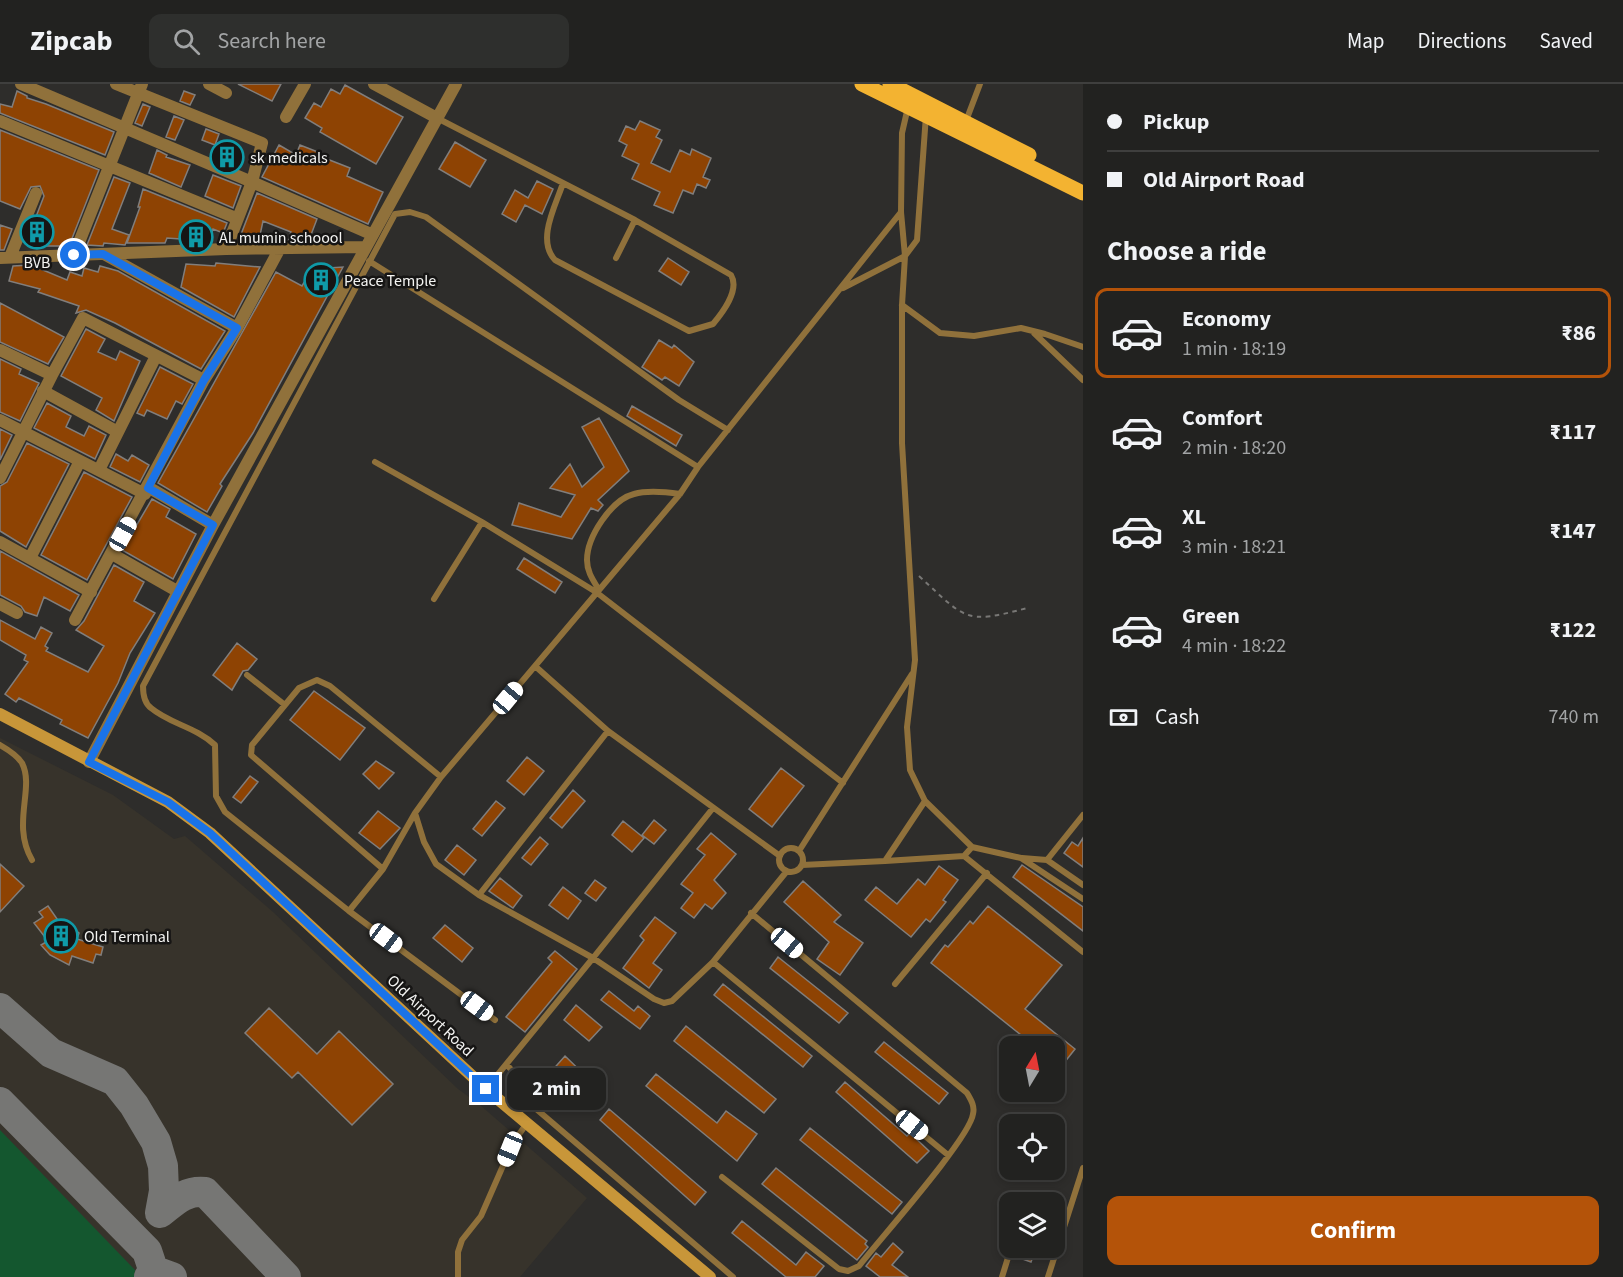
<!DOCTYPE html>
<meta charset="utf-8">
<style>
body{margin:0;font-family:"Source Sans 3",sans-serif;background:#2e2f2d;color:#f1f3f6;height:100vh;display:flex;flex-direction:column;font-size:22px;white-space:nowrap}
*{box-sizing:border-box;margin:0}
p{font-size:20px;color:#a2a4a5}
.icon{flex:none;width:33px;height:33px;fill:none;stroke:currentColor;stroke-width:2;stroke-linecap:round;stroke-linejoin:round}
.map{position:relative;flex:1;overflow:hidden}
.side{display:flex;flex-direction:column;background:#222220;width:540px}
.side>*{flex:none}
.banner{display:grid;align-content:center;height:132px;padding:0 24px;background:#222220}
.needle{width:39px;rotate:10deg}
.tools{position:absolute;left:999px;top:952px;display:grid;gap:12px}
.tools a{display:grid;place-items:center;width:66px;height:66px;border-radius:12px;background:#222220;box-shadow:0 3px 9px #0003,0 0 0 2px #3f3f3e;font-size:30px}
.end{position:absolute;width:27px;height:27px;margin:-14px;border:8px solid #1a73e8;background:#fff;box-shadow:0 0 0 3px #fff}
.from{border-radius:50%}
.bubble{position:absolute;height:42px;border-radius:12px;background:#222220;box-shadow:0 3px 9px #0003,0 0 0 2px #3f3f3e;font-size:20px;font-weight:700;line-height:42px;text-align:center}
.car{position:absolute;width:18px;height:36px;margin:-18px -9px;border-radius:8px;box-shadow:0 0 4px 2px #0007;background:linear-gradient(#fff 24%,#345 0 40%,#fff 0 76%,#345 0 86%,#fff 0)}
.banner b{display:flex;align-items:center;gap:21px;height:57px;font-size:22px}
.banner b+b{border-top:2px solid #3f3f3e}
.banner i{width:15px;height:15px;background:#f1f3f6}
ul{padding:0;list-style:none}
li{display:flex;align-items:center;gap:18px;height:90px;margin:0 12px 9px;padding:0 12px;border:3px solid transparent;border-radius:12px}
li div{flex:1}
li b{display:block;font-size:22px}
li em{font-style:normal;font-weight:700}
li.active{border-color:#b45309}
li>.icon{width:54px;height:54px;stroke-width:1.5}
h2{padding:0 24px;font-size:27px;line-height:72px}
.pay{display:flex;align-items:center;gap:15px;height:66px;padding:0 24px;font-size:22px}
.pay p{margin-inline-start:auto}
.primary-button{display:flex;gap:12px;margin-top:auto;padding:12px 24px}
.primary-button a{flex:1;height:69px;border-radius:12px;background:#b45309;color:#fff;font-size:24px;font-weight:700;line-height:69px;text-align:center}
header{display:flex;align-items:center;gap:36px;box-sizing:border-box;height:84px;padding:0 30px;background:#222220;border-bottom:2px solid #3f3f3e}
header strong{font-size:28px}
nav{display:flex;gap:33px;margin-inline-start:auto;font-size:21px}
.search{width:420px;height:54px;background:#2e2f2d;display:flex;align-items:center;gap:15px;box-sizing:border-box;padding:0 21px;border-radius:12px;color:#a2a4a5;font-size:22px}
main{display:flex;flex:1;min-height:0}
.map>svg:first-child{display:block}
.built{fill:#37332b}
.green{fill:#14572f}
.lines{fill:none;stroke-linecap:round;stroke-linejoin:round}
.taxiway{stroke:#767674;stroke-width:30}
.building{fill:#8e4303;stroke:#817e7c;stroke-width:1.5}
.path{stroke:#787775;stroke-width:2;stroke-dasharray:4.5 4.5;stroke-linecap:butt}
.lane{stroke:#90713b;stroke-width:6}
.street{stroke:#90713b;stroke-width:12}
.secondary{stroke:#c89639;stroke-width:12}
.primary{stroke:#f3b331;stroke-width:15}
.route{stroke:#1a73e8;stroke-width:8}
.labels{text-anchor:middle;stroke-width:5;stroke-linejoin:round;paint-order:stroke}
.poi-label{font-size:16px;fill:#f4f4f2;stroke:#161514;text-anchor:start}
.street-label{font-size:16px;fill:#f4f4f2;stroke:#161514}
</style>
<header>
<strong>Zipcab</strong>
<div class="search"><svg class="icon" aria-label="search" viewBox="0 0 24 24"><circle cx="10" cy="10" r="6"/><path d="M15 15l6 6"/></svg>Search here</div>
<nav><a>Map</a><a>Directions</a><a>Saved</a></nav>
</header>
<main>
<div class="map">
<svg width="1083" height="1193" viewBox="0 0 1083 1193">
<rect width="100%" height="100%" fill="#2e2d2b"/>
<path class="built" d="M 0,654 L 113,711 L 174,755 L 185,752 L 273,828 L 458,1005 L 480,1021 L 587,1114 L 520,1193 L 0,1193 Z"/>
<path class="green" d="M 0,1046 L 135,1186 L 134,1193 L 0,1193 Z"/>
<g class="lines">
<path class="taxiway" d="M 0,924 L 51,969 L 115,997 L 134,1021 L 156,1058 L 163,1082 L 164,1107 L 160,1129 C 174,1118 185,1106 205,1108 L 286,1193
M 0,1018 L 147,1167 L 151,1179
M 149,1193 L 161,1189 L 172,1193"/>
</g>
<path class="building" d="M 238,0 L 281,0 L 272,17 Z
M 345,1 L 403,33 L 376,80 L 320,48 L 322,44 L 305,34 L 314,19 L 321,23 L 331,5 L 340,10 Z
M 17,7 L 27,12 L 27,14 L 46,20 L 114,48 L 105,71 L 0,29 L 0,20 L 12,23 Z
M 184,7 L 195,11 L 190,21 L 180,17 Z
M 143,20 L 150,23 L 142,42 L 135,39 Z
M 174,32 L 184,36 L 175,56 L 166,53 Z
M 640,37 L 660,46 L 656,53 L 662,56 L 651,79 L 670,88 L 680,66 L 690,71 L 692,65 L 711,74 L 703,93 L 710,96 L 706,104 L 697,100 L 693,110 L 683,106 L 673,129 L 654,121 L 660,108 L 632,95 L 639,80 L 622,72 L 627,61 L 619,57 L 626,42 L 635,46 Z
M 206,45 L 219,50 L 215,61 L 202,56 Z
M 0,46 L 99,86 L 69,162 L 40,162 L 27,156 L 44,112 L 40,102 L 31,103 L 20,125 L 0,117 Z
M 455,58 L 486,76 L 470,103 L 439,85 Z
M 279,61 L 296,71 L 300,61 L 328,72 L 327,75 L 350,84 L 347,92 L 383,108 L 368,140 L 262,93 Z
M 157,66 L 167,71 L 166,73 L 190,81 L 181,103 L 149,89 Z
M 213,91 L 241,102 L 233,124 L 205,112 Z
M 114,93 L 130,99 L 112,145 L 129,151 L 125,161 L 104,159 L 103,162 L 87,161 Z
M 537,97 L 553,105 L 542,130 L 525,121 L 516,138 L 502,130 L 515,106 L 528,114 Z
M 143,105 L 227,139 L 223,149 L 213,145 L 209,157 L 167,154 L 165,159 L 127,159 L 140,123 L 138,123 Z
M 257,109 L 317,135 L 309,156 L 288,156 L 291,148 L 263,137 L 259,156 L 240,153 Z
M 0,141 L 12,145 L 4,166 L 0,166 Z
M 668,174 L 689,188 L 681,201 L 659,187 Z
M 216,179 L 260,183 L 234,233 L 181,203 L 186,180 L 215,182 Z
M 31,181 L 67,196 L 70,188 L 82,192 L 84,184 L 98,188 L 100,182 L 118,187 L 225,247 L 201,285 L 115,239 L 86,226 L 76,229 L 79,222 L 38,208 L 40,205 L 9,197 L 13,182 Z
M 343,183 L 253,349 L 220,400 L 222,402 L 207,428 L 158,399 L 276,188 L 302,202 L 312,185 Z
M 0,219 L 64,253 L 48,280 L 0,258 Z
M 86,245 L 105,255 L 98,268 L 116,276 L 120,267 L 140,277 L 114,337 L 96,326 L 102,314 L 61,292 Z
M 659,256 L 672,264 L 674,261 L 694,278 L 679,302 L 665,293 L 662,296 L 642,283 Z
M 0,275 L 21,285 L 19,290 L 39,299 L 20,337 L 0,328 Z
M 160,283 L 193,300 L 182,320 L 176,317 L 167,335 L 147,326 L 144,332 L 137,329 Z
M 47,319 L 71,332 L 66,343 L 84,352 L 89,342 L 106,351 L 95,375 L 34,344 Z
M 632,322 L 682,351 L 676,362 L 627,332 Z
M 599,334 L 629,387 L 598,416 L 603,421 L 598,427 L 591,424 L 572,455 L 512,441 L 519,419 L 561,433 L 575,411 L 550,404 L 570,380 L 582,403 L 604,383 L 582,343 Z
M 0,345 L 12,351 L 0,376 Z
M 27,359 L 69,380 L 26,463 L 0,447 L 0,402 L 7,398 Z
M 116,370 L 128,377 L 132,371 L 149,381 L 140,398 L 110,383 Z
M 84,388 L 132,413 L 87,496 L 41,471 Z
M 152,415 L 170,425 L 166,433 L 196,450 L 173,495 L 122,466 Z
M 0,467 L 79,511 L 70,527 L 44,513 L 37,532 L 25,528 L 21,522 L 0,511 Z
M 524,474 L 562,498 L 555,509 L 517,485 Z
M 114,481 L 144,498 L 134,517 L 155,529 L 130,569 L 118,599 L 88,654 L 60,640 L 62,636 L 19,614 L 16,618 L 5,610 L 28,578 L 24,576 L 26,571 L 0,556 L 0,536 L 35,555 L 41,543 L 52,549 L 45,562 L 48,564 L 46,567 L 88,588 L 104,562 L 76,546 L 84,537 Z
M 237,559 L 257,575 L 248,586 L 243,587 L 232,606 L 213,591 Z
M 314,607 L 365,644 L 340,676 L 290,636 Z
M 527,673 L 544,687 L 524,711 L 507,697 Z
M 376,677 L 394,689 L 379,705 L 363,690 Z
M 781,684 L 804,702 L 772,743 L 749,725 Z
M 250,692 L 258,698 L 241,719 L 233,713 Z
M 573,706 L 585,717 L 562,744 L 550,734 Z
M 496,717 L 505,724 L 482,752 L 473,745 Z
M 378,727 L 400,744 L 380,765 L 359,749 Z
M 654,736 L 666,746 L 654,760 L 642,751 Z
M 623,737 L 644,754 L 632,768 L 612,751 Z
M 711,749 L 736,770 L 714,796 L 726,809 L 712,825 L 705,820 L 694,834 L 681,824 L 693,809 L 681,800 L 705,771 L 697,765 Z
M 540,753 L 548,760 L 531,781 L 522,774 Z
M 1083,754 L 1083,783 L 1064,769 L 1072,758 L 1078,762 Z
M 457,761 L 476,776 L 464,791 L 445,776 Z
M 0,780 L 24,802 L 0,828 Z
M 1022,781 L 1083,823 L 1083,847 L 1013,793 Z
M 939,782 L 958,796 L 943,816 L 946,818 L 930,838 L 926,835 L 911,853 L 865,816 L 876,803 L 897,820 L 918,795 L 925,801 Z
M 500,794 L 522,812 L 513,824 L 489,807 Z
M 595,796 L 606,804 L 596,817 L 585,809 Z
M 803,797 L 841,831 L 834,838 L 863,859 L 840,891 L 817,875 L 829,858 L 784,818 Z
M 563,803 L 581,817 L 568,835 L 549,821 Z
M 48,822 L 64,845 L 69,841 L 79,849 L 77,855 L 103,863 L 101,871 L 96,870 L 93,879 L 72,872 L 69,881 L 50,871 L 41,861 L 48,857 L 34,839 L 43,833 L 39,828 Z
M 988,822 L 1062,881 L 1025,925 L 1075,965 L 1064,979 L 1054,972 L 1054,963 L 1044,963 L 1029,952 L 1026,955 L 931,879 L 945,861 L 948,863 L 970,837 L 973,840 Z
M 655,833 L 676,849 L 653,879 L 662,886 L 649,904 L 623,884 L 644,856 L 640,852 Z
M 445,841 L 473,864 L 462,878 L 433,854 Z
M 555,867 L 577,885 L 525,948 L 506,933 L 552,878 L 548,874 Z
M 778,873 L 848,929 L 839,939 L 770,884 Z
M 723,900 L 812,972 L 803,983 L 714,911 Z
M 609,907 L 634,927 L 638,922 L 650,932 L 640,945 L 601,916 Z
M 576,921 L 602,943 L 589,957 L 564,936 Z
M 269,924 L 317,970 L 339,947 L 393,1000 L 352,1041 L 298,988 L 292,994 L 245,949 Z
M 686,942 L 776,1015 L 764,1029 L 674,957 Z
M 884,958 L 948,1009 L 939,1020 L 875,968 Z
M 565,972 L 594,1000 L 575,1021 L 556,1005 L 553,1009 L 541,999 Z
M 656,990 L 717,1039 L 726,1027 L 757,1050 L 737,1077 L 646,1002 Z
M 845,998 L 907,1052 L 910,1049 L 929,1067 L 917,1079 L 836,1008 Z
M 609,1025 L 706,1108 L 695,1121 L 600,1036 Z
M 810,1044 L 902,1118 L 892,1130 L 800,1056 Z
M 776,1084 L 867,1157 L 865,1160 L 868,1163 L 857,1176 L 762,1100 Z
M 1033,1107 L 1064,1118 L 1063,1119 L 1029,1119 Z
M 742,1137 L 796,1181 L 806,1168 L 824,1182 L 815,1193 L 786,1193 L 732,1149 Z
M 893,1159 L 903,1168 L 892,1181 L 908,1193 L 880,1193 L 866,1182 L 876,1169 L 881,1173 Z
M 1016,1164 L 1036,1164 L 1031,1178 L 1014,1172 Z"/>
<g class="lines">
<path class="path" d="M 919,492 C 966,535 964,541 1027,524"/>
<path class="lane" d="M 908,23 L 902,49 L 901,128 L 905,172 L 902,221 L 902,359 L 915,576 L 907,643 L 910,686 L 925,717 L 972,763 L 1021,774 L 1083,815
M 437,34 L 635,136 L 731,191 C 740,206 723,228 713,240 L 689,247 L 555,176 C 536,156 556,121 563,99
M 966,37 L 980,0
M 616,174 L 635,136
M 369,177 L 698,383
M 843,204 L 905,172 L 917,156 L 926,31
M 902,221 L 940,249 L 974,252 L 1021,244 L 1045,250 L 1083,263
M 1034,249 L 1083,296
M 375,378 L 482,438 L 596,508 L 843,699
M 599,506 C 593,496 587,488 587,476 C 587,453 611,416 634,410 C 648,406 666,408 680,410
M 434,515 L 482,438
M 535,582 L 680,410 L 698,383 L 901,128
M 247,591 L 285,621
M 0,661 C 7,665 17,671 22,679 C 35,704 11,740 32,776
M 713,724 L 593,874 L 479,811 L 436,780 L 424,758 L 415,729 L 441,693 L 535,582 L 608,647 L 780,772
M 415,729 L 383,785 L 349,827 L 225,728 L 216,712 L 215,661 C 196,643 170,640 151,624 C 144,619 143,610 143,602 L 395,130 L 410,128 L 426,133 L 679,316 L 728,346
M779 776a12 12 0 1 1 24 0a12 12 0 1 1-24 0Z
M 799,767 L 912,590
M 964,772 L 1083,868
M 1022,774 L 1047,776 L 1083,731
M 1047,776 L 1083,801
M 885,777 L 964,772 L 972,763
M 802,781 L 885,777 L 925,717
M 383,785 L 251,671 L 252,661 L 299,604 L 317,596 L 330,602 L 441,693
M 479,811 L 608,647
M 349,827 L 495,936
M 713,878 L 948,1071
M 895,900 L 987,789
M 507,981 L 525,1001 L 528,1018 L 733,1193
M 486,1005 L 593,874 L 654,915 L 664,919 L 672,917 L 713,878 L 787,787
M 722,1093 L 839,1185 L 848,1187 L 859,1182 C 879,1156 970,1054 973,1030 C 975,1022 971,1016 967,1009 L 751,829
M 458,1193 L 458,1168 L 462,1156 L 481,1132 L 513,1059 L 527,1039
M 1002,1193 L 1011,1164
M 1048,1193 L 1083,1084"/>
<path class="street" d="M 21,0 L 252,98 L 262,59 L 116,0
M 209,0 L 226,9
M 374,0 L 437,34
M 286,33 L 305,0
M 0,37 L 236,134
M 226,165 L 252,98 L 371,150
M 104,170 L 237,244 L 280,164
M 74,171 L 142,0
M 10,173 L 36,109
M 0,174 L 226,165 L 364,163
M 0,266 L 52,291 L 83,234 L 204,296
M 43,307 L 118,348
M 0,336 L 145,410
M 99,386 L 156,272
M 0,394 L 52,291
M 148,403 L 213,441
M 0,458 L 91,508
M 112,470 L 177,507
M 30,474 L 80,377
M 0,520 L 17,529
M 75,536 L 204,296 L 237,244
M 89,678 L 213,441 L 456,0"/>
<path class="secondary" d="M 0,630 L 168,718 L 210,749 L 486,1005 L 710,1193"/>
<path class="primary" d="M 862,0 L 1083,109
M 890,0 L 1029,71"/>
</g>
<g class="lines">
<path class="route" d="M 74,171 L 103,170 L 237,244 L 204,296 L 148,404 L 213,441 L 89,678 L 168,718 L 210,749 L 486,1005"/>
</g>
<defs>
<g id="building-ring" transform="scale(1.725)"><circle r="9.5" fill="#161514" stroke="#0f9aa8" stroke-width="1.5"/><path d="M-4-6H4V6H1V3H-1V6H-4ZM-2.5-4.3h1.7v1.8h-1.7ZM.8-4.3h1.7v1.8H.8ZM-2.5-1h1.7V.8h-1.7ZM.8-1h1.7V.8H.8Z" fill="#0f9aa8"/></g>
</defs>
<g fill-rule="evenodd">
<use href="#building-ring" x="227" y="73"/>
<use href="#building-ring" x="37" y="148"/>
<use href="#building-ring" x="196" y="153"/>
<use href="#building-ring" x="321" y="196"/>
<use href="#building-ring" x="61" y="852"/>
</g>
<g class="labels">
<g class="poi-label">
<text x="250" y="79">sk medicals</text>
<text x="219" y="159">AL mumin schoool</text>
<text x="37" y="184" text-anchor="middle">BVB</text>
<text x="344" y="202">Peace Temple</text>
<text x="84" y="858">Old Terminal</text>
</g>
<g class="street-label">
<text transform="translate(431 931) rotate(43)" y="6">Old Airport Road</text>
</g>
</g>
</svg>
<div class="tools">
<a><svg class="needle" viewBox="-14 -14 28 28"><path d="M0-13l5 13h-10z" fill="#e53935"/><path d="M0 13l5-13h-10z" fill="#a2a4a5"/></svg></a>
<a><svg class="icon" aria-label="locate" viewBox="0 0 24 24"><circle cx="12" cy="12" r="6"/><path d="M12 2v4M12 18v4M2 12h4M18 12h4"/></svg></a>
<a><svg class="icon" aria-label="layers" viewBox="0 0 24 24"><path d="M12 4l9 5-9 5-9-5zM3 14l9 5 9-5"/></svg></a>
</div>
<i class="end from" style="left:74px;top:171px"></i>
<i class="end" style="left:486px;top:1005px"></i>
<div class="bubble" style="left:507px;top:984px;width:99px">2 min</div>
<i class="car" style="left:123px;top:450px;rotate:29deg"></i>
<i class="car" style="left:508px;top:614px;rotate:40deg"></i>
<i class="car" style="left:386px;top:854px;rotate:127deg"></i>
<i class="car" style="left:787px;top:859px;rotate:130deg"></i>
<i class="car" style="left:477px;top:922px;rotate:127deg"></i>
<i class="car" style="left:912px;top:1041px;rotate:129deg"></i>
<i class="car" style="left:510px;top:1065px;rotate:202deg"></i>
</div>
<section class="side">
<div class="banner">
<b><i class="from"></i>Pickup</b>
<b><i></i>Old Airport Road</b>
</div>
<h2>Choose a ride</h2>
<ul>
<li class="active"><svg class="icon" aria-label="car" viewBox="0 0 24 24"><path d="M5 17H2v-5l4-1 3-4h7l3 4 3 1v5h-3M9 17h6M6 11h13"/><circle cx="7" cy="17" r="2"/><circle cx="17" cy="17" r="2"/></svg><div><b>Economy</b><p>1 min · 18:19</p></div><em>₹86</em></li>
<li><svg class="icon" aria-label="car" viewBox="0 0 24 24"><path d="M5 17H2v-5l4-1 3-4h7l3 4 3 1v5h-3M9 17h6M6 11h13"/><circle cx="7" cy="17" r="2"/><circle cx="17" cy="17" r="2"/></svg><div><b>Comfort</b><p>2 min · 18:20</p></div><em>₹117</em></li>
<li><svg class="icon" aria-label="car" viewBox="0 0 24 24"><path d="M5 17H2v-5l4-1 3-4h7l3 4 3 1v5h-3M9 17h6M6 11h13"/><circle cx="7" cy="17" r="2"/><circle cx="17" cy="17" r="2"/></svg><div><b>XL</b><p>3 min · 18:21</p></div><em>₹147</em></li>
<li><svg class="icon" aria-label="car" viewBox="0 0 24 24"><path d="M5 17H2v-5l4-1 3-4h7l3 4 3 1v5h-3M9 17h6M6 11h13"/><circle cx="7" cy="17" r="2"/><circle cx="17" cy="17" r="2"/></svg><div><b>Green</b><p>4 min · 18:22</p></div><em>₹122</em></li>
</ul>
<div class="pay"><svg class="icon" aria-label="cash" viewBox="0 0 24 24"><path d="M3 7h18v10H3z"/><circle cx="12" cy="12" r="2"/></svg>Cash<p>740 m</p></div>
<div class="primary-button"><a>Confirm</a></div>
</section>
</main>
